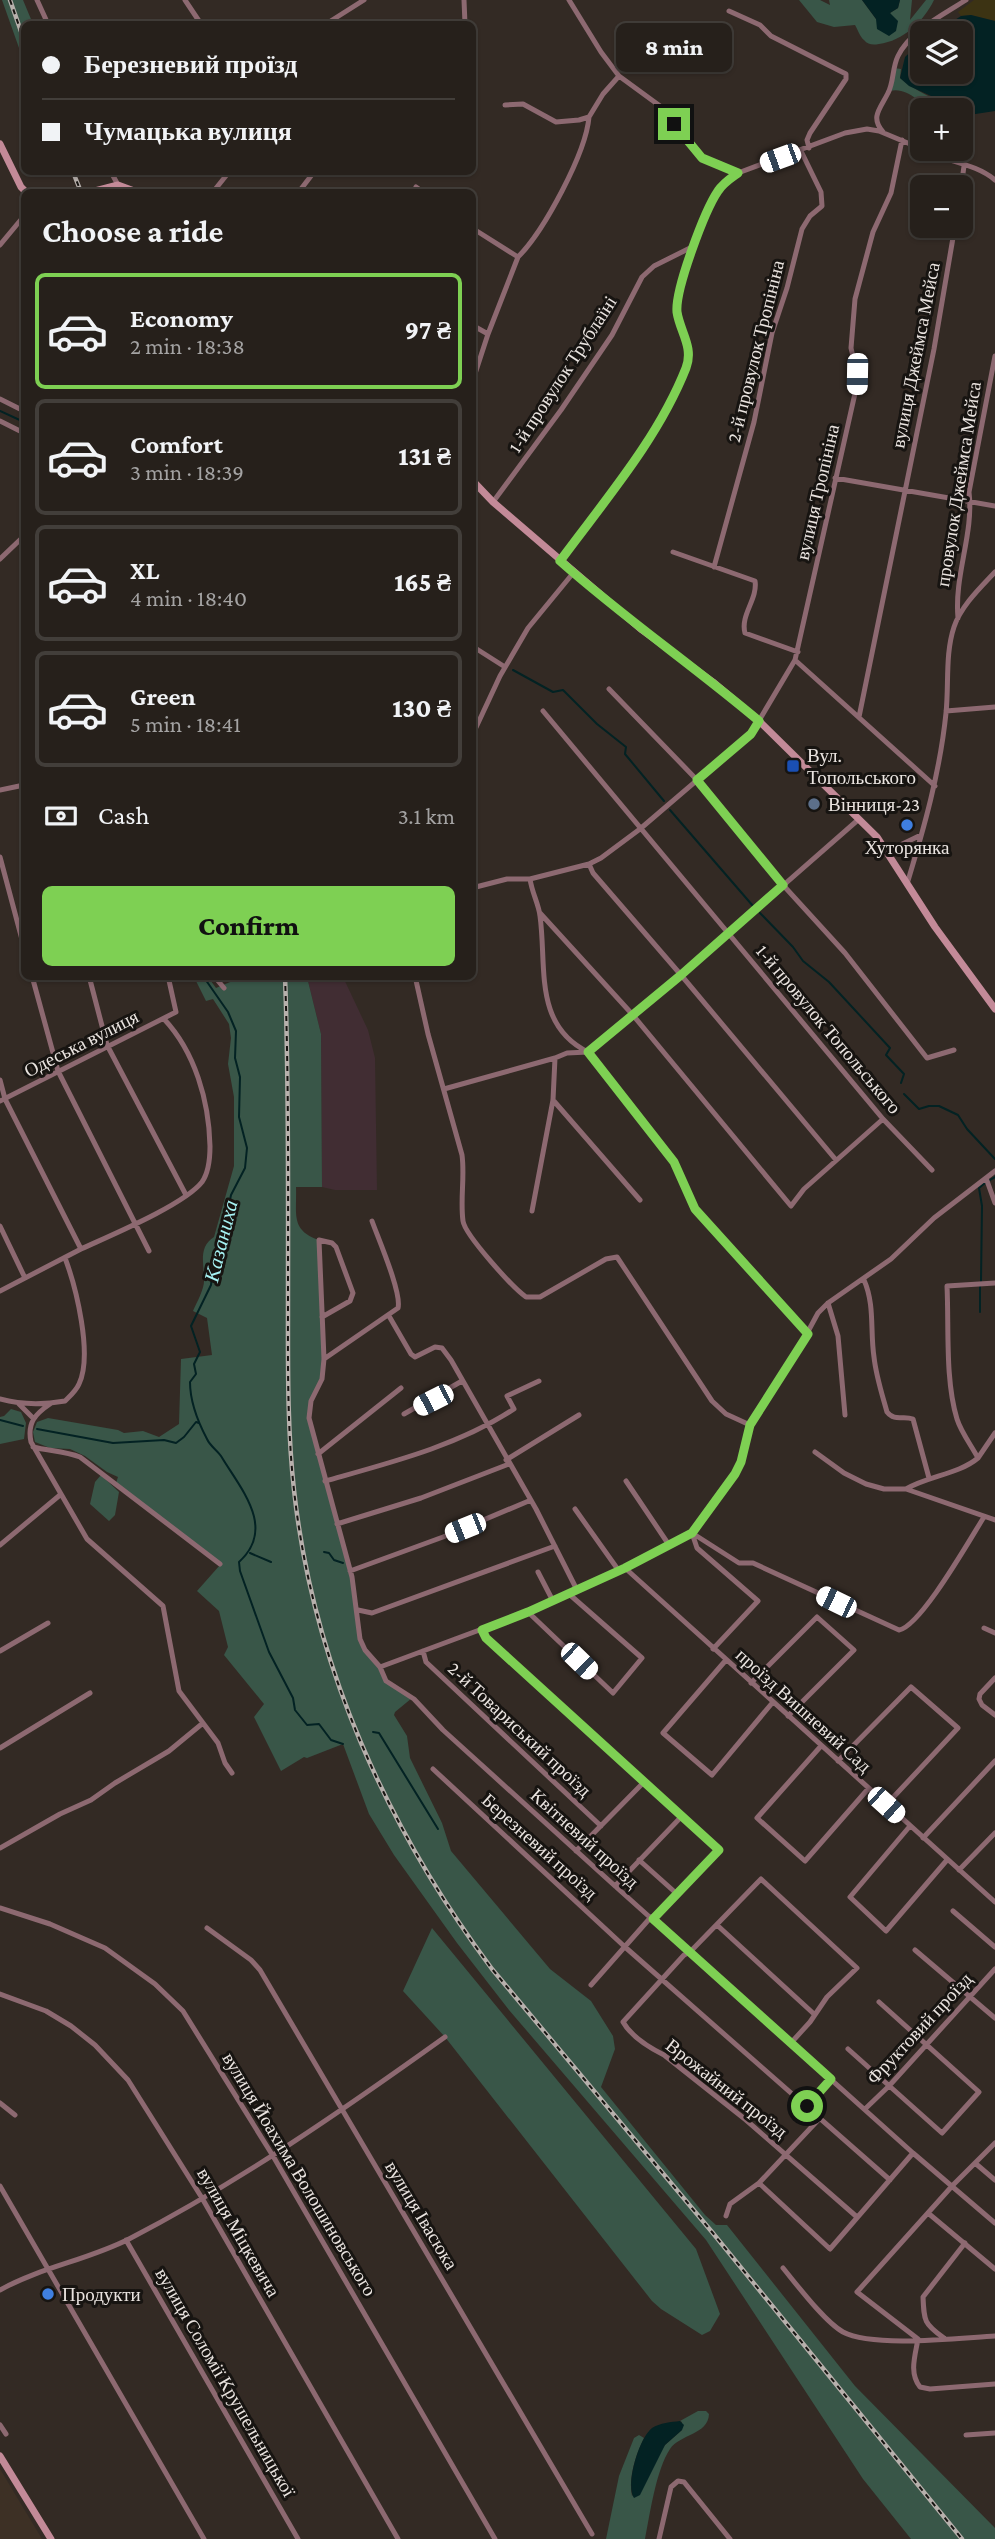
<!DOCTYPE html>
<meta charset="utf-8">
<style>
body{margin:0;font-family:"Crimson Pro",serif;background:#2e2824;color:#f1f3f6;height:100vh;display:flex;flex-direction:column;font-size:26px;white-space:nowrap}
*{box-sizing:border-box;margin:0}
p{font-size:23px;color:#a4a3a3}
.icon{flex:none;width:38px;height:38px;fill:none;stroke:currentColor;stroke-width:2;stroke-linecap:round;stroke-linejoin:round}
.map{position:relative;flex:1;overflow:hidden}
.sheet{position:absolute;left:21px;top:189px;width:455px;height:791px;display:flex;flex-direction:column;background:#26201b;border-radius:10px;box-shadow:0 2px 5px #0004,0 0 0 2px #423e3a}
.sheet>*{flex:none}
.guide{position:absolute;left:21px;top:21px;width:455px;height:154px;border-radius:10px;box-shadow:0 2px 5px #0004,0 0 0 2px #423e3a;display:grid;align-content:center;height:154px;padding:0 21px;background:#26201b}
.tools{position:absolute;left:910px;top:21px;display:grid;gap:14px}
.tools a{display:grid;place-items:center;width:63px;height:63px;border-radius:10px;background:#26201b;box-shadow:0 2px 5px #0004,0 0 0 2px #423e3a;font-size:35px}
.end{position:absolute;width:32px;height:32px;margin:-16px;border:9px solid #7ed053;background:#111;box-shadow:0 0 0 4px #111}
.from{border-radius:50%}
.bubble{position:absolute;height:49px;border-radius:10px;background:#26201b;box-shadow:0 2px 5px #0004,0 0 0 2px #423e3a;font-size:23px;font-weight:800;line-height:49px;text-align:center}
.car{position:absolute;width:21px;height:42px;margin:-21px -10px;border-radius:9px;box-shadow:0 0 5px 2px #0007;background:linear-gradient(#fff 24%,#345 0 40%,#fff 0 76%,#345 0 86%,#fff 0)}
.guide b{display:flex;align-items:center;gap:24px;height:66px;font-size:26px}
.guide b+b{border-top:2px solid #423e3a}
.guide i{width:18px;height:18px;background:#f1f3f6}
ul{padding:0;list-style:none}
li{display:flex;align-items:center;gap:21px;height:116px;margin:0 14px 10px;padding:0 7px;border:4px solid #423e3a;border-radius:10px}
li div{flex:1}
li b{display:block;font-size:26px}
li em{font-style:normal;font-weight:800}
li.current{border-color:#7ed053}
li>.icon{width:63px;height:63px;stroke-width:1.5}
h2{padding:0 21px;font-size:32px;line-height:84px}
.pay{display:flex;align-items:center;gap:18px;height:77px;padding:0 21px;font-size:26px}
.pay p{margin-inline-start:auto}
.button{display:flex;gap:14px;margin-top:auto;padding:14px 21px}
.button a{flex:1;height:80px;border-radius:10px;background:#7ed053;color:#111;font-size:28px;font-weight:800;line-height:80px;text-align:center}
.map>svg:first-child{display:block}
.built{fill:#3d3025}
.industrial{fill:#412d33}
.green{fill:#395648}
.sand{fill:#3c3313}
.water{fill:#032223}
.lines{fill:none;stroke-linecap:round;stroke-linejoin:round}
.stream{stroke:#032223;stroke-width:2}
.street{stroke:#8d6971;stroke-width:5}
.secondary{stroke:#c38a98;stroke-width:7}
.rail-casing{stroke:#b7b0ac;stroke-width:4.5}
.rail{stroke:#171411;stroke-width:2;stroke-dasharray:5;stroke-linecap:butt}
.route{stroke:#7ed053;stroke-width:9}
.transit-dot{fill:#1a4fb4;stroke:#171411;stroke-width:2.5}
.service-dot{fill:#5c6f8a;stroke:#171411;stroke-width:2.5}
.shop-dot{fill:#3f7fe0;stroke:#171411;stroke-width:2.5}
.labels{text-anchor:middle;stroke-width:6;stroke-linejoin:round;paint-order:stroke}
.street-label{font-size:19px;fill:#eae4e0;stroke:#171411}
.poi-label{font-size:19px;fill:#eae4e0;stroke:#171411;text-anchor:start}
.water-label{font-size:21px;font-style:italic;fill:#a6f2f3;stroke:#171411}
</style>
<div class="map">
<svg width="995" height="2539" viewBox="0 0 995 2539">
<rect width="100%" height="100%" fill="#332a24"/>
<path class="built" d="M 0,2469 L 42,2539 L 0,2539 Z"/>
<path class="industrial" d="M 307,977 L 343,977 L 368,1030 L 375,1058 L 377,1190 L 335,1190 L 322,1187 L 321,1034 Z"/>
<path class="green" d="M 2,0 L 23,0 L 33,24 L 24,24 L 24,62 Z
M 799,0 L 820,0 L 830,5 L 829,0 L 862,0 L 876,19 L 892,17 L 890,13 L 898,8 L 900,0 L 912,0 L 910,20 L 926,0 L 934,0 C 924,21 903,41 879,44 C 873,45 868,45 864,40 C 860,37 858,30 855,25 L 834,27 L 817,22 Z
M 894,68 L 901,69 L 900,78 C 916,92 937,99 955,110 C 950,110 942,112 937,110 C 922,106 907,86 890,91 Z
M 194,977 L 208,977 L 216,988 L 242,977 L 307,977 L 321,1034 L 322,1187 L 296,1187 C 297,1214 290,1230 319,1240 L 323,1373 L 309,1411 L 352,1577 L 360,1639 L 380,1667 L 386,1681 L 412,1698 L 395,1712 L 394,1715 L 407,1736 L 410,1758 L 442,1823 L 451,1851 L 550,1969 L 591,2001 L 613,2036 L 615,2049 L 601,2087 L 705,2215 L 716,2225 L 727,2225 L 855,2386 L 995,2528 L 995,2539 L 911,2539 L 863,2479 L 706,2240 L 509,2010 L 457,1943 L 394,1855 L 369,1814 L 343,1744 L 307,1758 L 304,1757 L 281,1771 L 254,1717 L 264,1704 L 224,1655 L 228,1647 L 219,1611 L 197,1591 L 220,1565 L 116,1483 L 118,1477 L 107,1472 L 85,1456 L 70,1449 L 50,1448 L 35,1442 L 33,1432 L 37,1422 L 48,1418 L 118,1430 L 124,1433 L 143,1431 L 159,1437 L 179,1424 L 181,1359 L 212,1355 L 207,1318 L 193,1311 C 197,1302 205,1288 204,1279 C 204,1264 198,1247 214,1237 L 234,1166 L 234,1097 L 228,1064 L 231,1038 L 229,1024 L 213,999 L 206,1001 Z
M 11,1409 L 21,1412 L 26,1423 L 24,1439 L 0,1444 L 0,1417 L 4,1416 Z
M 101,1475 L 119,1492 L 115,1515 L 109,1521 L 90,1504 L 95,1482 Z
M 432,1928 L 696,2249 L 720,2314 L 710,2331 L 702,2335 L 661,2309 L 652,2301 L 445,2037 L 403,1991 Z
M 698,2411 L 706,2411 L 709,2414 C 708,2435 680,2434 670,2449 C 656,2470 650,2514 645,2539 L 606,2539 L 619,2476 L 634,2438 L 639,2435 L 644,2438 C 636,2454 628,2478 632,2496 L 665,2445 L 682,2430 L 682,2422 L 680,2421 Z"/>
<path class="sand" d="M 974,0 L 995,0 L 995,21 L 971,15 L 961,16 L 958,12 Z"/>
<path class="water" d="M 862,0 L 900,0 L 898,8 L 890,13 L 898,21 L 896,31 L 889,36 L 877,29 L 876,19 Z
M 971,15 L 995,21 L 995,111 L 969,115 L 961,113 L 961,110 L 955,110 L 931,96 L 909,86 L 900,78 L 905,57 L 922,41 L 922,72 L 961,72 L 961,33 L 935,33 L 961,16 Z
M 680,2421 L 684,2425 L 682,2430 L 665,2445 L 640,2495 L 634,2498 C 625,2485 639,2438 652,2428 C 660,2423 671,2422 680,2421 Z"/>
<g class="lines">
<path class="stream" d="M 0,411 L 24,422
M 513,670 L 553,692 L 563,690 L 597,724 L 626,747 L 625,754 L 664,801
M 670,810 L 753,906
M 760,913 L 793,947 L 803,961 L 829,982 L 890,1048 L 886,1055 L 904,1074 L 901,1083
M 203,976 L 228,1012 L 236,1031 L 235,1058 L 240,1077 L 239,1117 L 247,1148 L 245,1168 L 231,1195 L 224,1228 L 216,1247 L 211,1285 L 191,1326 L 200,1352 L 194,1364 L 196,1374 L 190,1382 C 190,1401 198,1422 207,1439 C 210,1446 217,1450 221,1456 C 240,1488 277,1528 239,1562 L 240,1571 L 269,1652 L 293,1698 L 295,1710 L 307,1725 L 319,1724 L 331,1740 L 343,1744
M 904,1094 L 919,1109 L 929,1106 L 939,1106 L 958,1115 L 967,1129 L 995,1159
M 990,1180 L 995,1177
M 981,1281 L 982,1206 L 979,1188 L 985,1183
M 980,1312 L 980,1287
M 0,1420 L 23,1426
M 37,1429 L 113,1443 L 164,1440 L 176,1443 L 184,1437 L 196,1422 L 199,1423
M 324,1552 L 329,1553 L 334,1560 L 343,1563
M 250,1553 L 271,1562
M 373,1732 L 379,1733 L 438,1829"/>
<path class="street" d="M 37,0 L 48,24
M 185,0 L 201,24
M 464,0 L 465,24
M 569,0 L 601,52 L 619,76 L 660,106 L 702,158 L 738,173 L 845,133 L 867,129 L 879,131 L 922,149
M 729,11 L 760,25 L 771,36 L 846,74 L 846,79 L 810,133 L 807,140 L 809,148
M 326,24 L 364,0
M 505,105 L 523,104 L 556,122 L 579,120 L 589,117 L 603,94 L 619,76
M 883,132 C 870,117 880,109 888,93 C 894,82 892,68 898,56 C 910,31 943,15 966,0
M 922,149 C 946,162 975,163 995,180
M 111,172 L 118,185
M 416,187 L 423,192
M 961,188 L 964,166
M 301,189 L 314,172
M 213,192 L 229,172
M 472,228 L 518,257
M 0,245 L 24,216
M 472,325 L 488,334
M 472,383 L 488,334 L 518,257 C 544,231 586,153 589,117
M 0,399 L 24,411
M 0,421 L 24,433
M 835,478 L 995,506
M 493,502 L 561,410 L 612,335 L 642,277 L 654,266 L 694,246
M 673,552 L 755,581 C 758,599 740,615 745,633 L 798,652
M 0,559 L 24,536
M 560,561 C 605,500 658,439 686,368 C 694,347 680,332 677,312 C 675,289 705,210 718,191 C 723,183 731,178 738,173
M 714,567 L 754,422 L 772,333 L 787,288 L 802,229 L 810,216 L 822,206 L 821,192 L 801,151
M 958,618 C 954,575 974,534 969,492 L 995,356
M 472,646 L 505,667
M 795,660 L 935,786
M 609,689 L 697,780 L 783,885 L 845,953 L 927,1058 L 954,1050
M 543,711 L 883,1119 L 932,1170
M 946,711 L 995,707
M 859,717 L 934,349 L 955,226
M 472,736 L 500,676 L 528,628 L 574,572
M 0,790 L 24,785
M 888,851 L 921,835
M 0,857 L 24,947
M 589,864 L 593,873 L 681,975 L 836,1160
M 907,884 C 924,828 940,772 946,713 C 949,685 945,654 954,627 C 961,606 980,588 995,572
M 472,888 L 507,879 L 530,879
M 540,913 L 632,1014 L 791,1206 L 804,1189 L 883,1119
M 32,976 L 58,1071 L 149,1251
M 89,976 L 107,1045 L 186,1195
M 214,976 L 224,988
M 415,976 L 428,1034 L 462,1155 C 465,1177 460,1199 463,1221 C 465,1235 513,1288 526,1297 L 540,1297 L 606,1259 L 617,1257 L 712,1401 L 726,1414 L 750,1425
M 0,1080 L 5,1099 L 81,1249
M 444,1089 L 555,1058
M 553,1100 L 640,1200
M 0,1101 L 176,1012 L 168,976
M 986,1178 L 995,1203
M 532,1211 L 553,1100 L 555,1058 L 567,1053 L 588,1052 L 681,975 L 859,819
M 0,1226 L 25,1278
M 864,1280 C 875,1305 870,1331 874,1357 C 876,1376 882,1394 887,1412 C 895,1422 903,1415 913,1419 L 929,1478
M 995,1283 L 947,1286 C 949,1327 945,1380 957,1419 C 961,1432 971,1445 978,1458 L 995,1433
M 0,1291 C 27,1277 54,1263 81,1249 C 109,1236 184,1205 202,1182 C 209,1172 210,1159 210,1146 C 209,1101 195,1052 164,1019
M 828,1303 L 838,1336 L 845,1415
M 389,1316 L 411,1354 L 415,1357 L 435,1347 L 442,1348 L 451,1360 L 536,1509 L 577,1590
M 322,1317 L 350,1301 L 353,1293 L 336,1247 L 332,1243 L 319,1240 L 324,1359 L 322,1379 L 311,1401 L 309,1418 L 352,1577 L 360,1639 L 365,1650 L 380,1667 L 386,1681 L 414,1699 L 443,1730 L 615,1886 L 913,2153 L 995,2223
M 808,1334 L 695,1209 L 674,1162 L 588,1052 C 533,1025 547,966 540,916 C 539,905 532,893 530,879 L 589,864 L 601,858 L 640,829 L 751,734 L 795,660 L 856,389 L 857,374 L 851,348 L 855,299 L 873,232 L 891,193 L 902,140
M 324,1359 L 398,1308 C 402,1293 378,1238 372,1221
M 0,1399 C 22,1405 42,1405 65,1401 C 70,1396 76,1391 79,1384 C 93,1355 76,1287 65,1258
M 19,1404 L 33,1418
M 50,1404 C 35,1414 27,1423 31,1442 L 87,1539 L 163,1606 L 179,1691 L 218,1743 L 225,1763 L 232,1773
M 404,1414 L 462,1381
M 33,1447 C 49,1451 65,1451 80,1457 L 220,1564
M 815,1452 L 844,1473 L 866,1484 L 884,1489 L 906,1489 L 995,1520
M 318,1454 L 401,1388
M 506,1460 L 579,1415
M 325,1481 C 389,1463 458,1446 514,1409 L 507,1396 L 539,1381
M 626,1481 L 669,1545
M 906,1489 C 928,1476 959,1474 978,1458
M 575,1509 L 619,1571
M 337,1524 L 421,1498 L 509,1464
M 692,1533 L 739,1563 L 753,1563 L 899,1630 C 921,1626 970,1539 984,1517
M 692,1533 L 697,1548 L 758,1601 L 713,1649
M 0,1545 L 60,1495
M 625,1568 L 995,1902
M 350,1571 L 443,1537 L 531,1500
M 538,1572 L 553,1601
M 358,1610 L 372,1613 L 555,1546
M 528,1612 L 613,1693 L 642,1658 L 569,1594
M 984,1628 L 995,1633
M 482,1630 L 486,1638 L 644,1782 L 576,1851
M 0,1651 L 48,1623
M 423,1651 L 426,1662 L 601,1826
M 726,1660 L 663,1733 L 712,1775 L 773,1702
M 380,1667 L 528,1612 L 625,1568 L 692,1533 L 735,1474 L 741,1462 L 750,1425 L 792,1361 L 818,1313 L 828,1303 L 891,1259 L 934,1218 L 995,1171
M 995,1678 L 980,1694 L 979,1699 L 982,1705 L 995,1715
M 751,1683 L 817,1617 L 854,1650 L 788,1716
M 821,1746 L 757,1818 L 805,1861 L 868,1789
M 0,1748 L 90,1693
M 838,1761 L 911,1687 L 958,1728 L 886,1805
M 433,1769 L 625,1947 L 890,2180
M 644,1782 L 719,1850 L 654,1919
M 910,1826 L 850,1897 L 886,1931 L 947,1860
M 923,1838 L 995,1761
M 0,1848 L 60,1814 L 91,1800 L 115,1783 L 169,1751 L 203,1723
M 639,1860 L 677,1894
M 959,1870 L 995,1833
M 615,1886 L 682,1816
M 0,1908 L 50,1924 L 105,1948 L 155,1984 L 183,2011 L 273,2156 L 495,2539
M 953,1911 L 995,1947
M 717,1925 L 814,2014
M 207,1928 L 251,1960 L 260,1970 L 592,2534
M 915,1950 L 995,2018
M 591,1985 L 651,1917
M 0,1994 L 46,2011 L 71,2026 L 95,2045 L 128,2080 L 202,2198 L 398,2539
M 790,2044 L 810,2022 L 827,1997 L 857,1968 L 761,1879 L 690,1952 L 684,1955 L 623,2022 C 631,2036 650,2048 664,2055 L 746,2120 L 857,2217
M 848,2049 L 942,2133 L 979,2092 L 879,2002
M 0,2103 L 15,2115
M 807,2106 L 831,2079
M 865,2109 L 889,2086 L 995,1969
M 995,2143 L 953,2185 L 857,2292 L 918,2339 C 915,2356 909,2373 920,2387 L 930,2389 L 995,2384
M 975,2163 L 995,2180
M 759,2183 L 830,2249 L 913,2153
M 0,2186 L 204,2539
M 928,2213 L 995,2269
M 726,2216 L 730,2204 L 759,2183 L 820,2118
M 126,2240 L 298,2539
M 783,2268 C 797,2285 825,2322 843,2332 C 873,2348 959,2338 995,2336
M 0,2290 C 41,2267 88,2260 129,2239 C 241,2181 343,2110 445,2037
M 944,2338 C 924,2324 924,2321 923,2297 L 965,2243
M 0,2425 L 6,2434
M 966,2435 L 995,2433
M 659,2539 L 671,2487 L 678,2481 L 684,2482 L 730,2539"/>
<path class="secondary" d="M 0,144 L 21,187 L 26,192
M 91,192 L 118,185 L 137,192
M 472,480 L 493,502 L 642,630 L 713,682 L 759,721 L 877,837 L 935,927 L 995,1009
M 0,2456 L 51,2539"/>
<g class="rail-casing">
<path id="rail" d="M 10,0 L 24,40
M 73,172 L 81,192
M 285,976 C 289,1084 288,1192 288,1299 C 288,1363 287,1427 294,1490 C 313,1665 387,1828 492,1969 L 712,2232 L 962,2539"/>
</g>
<use href="#rail" class="rail"/>
</g>
<g class="lines">
<path class="route" d="M 674,124 L 702,158 L 738,173 C 731,178 723,183 718,191 C 705,210 675,289 677,312 C 680,332 694,347 686,368 C 658,439 605,500 560,561 C 624,618 694,666 759,721 L 751,734 L 697,780 L 783,885 L 681,975 L 588,1052 L 674,1162 L 695,1209 L 808,1334 L 750,1425 L 741,1462 L 735,1474 L 692,1533 L 625,1568 L 528,1612 L 482,1630 L 486,1638 L 719,1850 L 653,1919 L 831,2079 L 807,2106"/>
</g>
<rect class="transit-dot" x="786" y="759" width="14" height="14" rx="3.5"/>
<circle class="service-dot" cx="814" cy="804" r="7"/>
<g class="shop-dot">
<circle cx="907" cy="825" r="7"/>
<circle cx="48" cy="2294" r="7"/>
</g>
<g class="labels">
<g class="street-label">
<text transform="translate(755 351) rotate(-76)" y="7">2-й провулок Тропініна</text>
<text transform="translate(915 355) rotate(-79)" y="7">вулиця Джеймса Мейса</text>
<text transform="translate(562 374) rotate(-57)" y="7">1-й провулок Трублаїні</text>
<text transform="translate(958 484) rotate(-81)" y="7">провулок Джеймса Мейса</text>
<text transform="translate(817 492) rotate(-77)" y="7">вулиця Тропініна</text>
<text transform="translate(829 1029) rotate(50)" y="7">1-й провулок Топольського</text>
<text transform="translate(81 1043) rotate(-27)" y="7">Одеська вулиця</text>
<text transform="translate(804 1710) rotate(42)" y="7">проїзд Вишневий Сад</text>
<text transform="translate(520 1729) rotate(43)" y="7">2-й Товариський проїзд</text>
<text transform="translate(585 1838) rotate(42)" y="7">Квітневий проїзд</text>
<text transform="translate(540 1846) rotate(42)" y="7">Березневий проїзд</text>
<text transform="translate(919 2028) rotate(-47)" y="7">Фруктовий проїзд</text>
<text transform="translate(727 2088) rotate(38)" y="7">Врожайний проїзд</text>
<text transform="translate(300 2174) rotate(59)" y="7">вулиця Йоахима Волошиновського</text>
<text transform="translate(422 2215) rotate(59)" y="7">вулиця Івасюка</text>
<text transform="translate(239 2232) rotate(60)" y="7">вулиця Міцкевича</text>
<text transform="translate(226 2382) rotate(60)" y="7">вулиця Соломії Крушельницької</text>
</g>
<g class="poi-label">
<text x="807" y="762">Вул.<tspan x="807" dy="22">Топольського</tspan></text>
<text x="828" y="811">Вінниця-23</text>
<text x="907" y="854" text-anchor="middle">Хуторянка</text>
<text x="62" y="2301">Продукти</text>
</g>
<g class="water-label">
<text transform="translate(221 1241) rotate(-76)" y="7">Казаниха</text>
</g>
</g>
</svg>
<div class="tools">
<a><svg class="icon" aria-label="layers" viewBox="0 0 24 24"><path d="M12 4l9 5-9 5-9-5zM3 14l9 5 9-5"/></svg></a>
<a>+</a>
<a>−</a>
</div>
<i class="end from" style="left:807px;top:2106px"></i>
<i class="end" style="left:674px;top:124px"></i>
<div class="bubble" style="left:616px;top:23px;width:116px">8 min</div>
<i class="car" style="left:780px;top:158px;rotate:250deg"></i>
<i class="car" style="left:857px;top:374px;rotate:181deg"></i>
<i class="car" style="left:433px;top:1400px;rotate:243deg"></i>
<i class="car" style="left:465px;top:1528px;rotate:248deg"></i>
<i class="car" style="left:836px;top:1602px;rotate:296deg"></i>
<i class="car" style="left:579px;top:1661px;rotate:134deg"></i>
<i class="car" style="left:886px;top:1805px;rotate:132deg"></i>
<div class="guide">
<b><i class="from"></i>Березневий проїзд</b>
<b><i></i>Чумацька вулиця</b>
</div>
<section class="sheet">
<h2>Choose a ride</h2>
<ul>
<li class="current"><svg class="icon" aria-label="car" viewBox="0 0 24 24"><path d="M5 17H2v-5l4-1 3-4h7l3 4 3 1v5h-3M9 17h6M6 11h13"/><circle cx="7" cy="17" r="2"/><circle cx="17" cy="17" r="2"/></svg><div><b>Economy</b><p>2 min · 18:38</p></div><em>97 ₴</em></li>
<li><svg class="icon" aria-label="car" viewBox="0 0 24 24"><path d="M5 17H2v-5l4-1 3-4h7l3 4 3 1v5h-3M9 17h6M6 11h13"/><circle cx="7" cy="17" r="2"/><circle cx="17" cy="17" r="2"/></svg><div><b>Comfort</b><p>3 min · 18:39</p></div><em>131 ₴</em></li>
<li><svg class="icon" aria-label="car" viewBox="0 0 24 24"><path d="M5 17H2v-5l4-1 3-4h7l3 4 3 1v5h-3M9 17h6M6 11h13"/><circle cx="7" cy="17" r="2"/><circle cx="17" cy="17" r="2"/></svg><div><b>XL</b><p>4 min · 18:40</p></div><em>165 ₴</em></li>
<li><svg class="icon" aria-label="car" viewBox="0 0 24 24"><path d="M5 17H2v-5l4-1 3-4h7l3 4 3 1v5h-3M9 17h6M6 11h13"/><circle cx="7" cy="17" r="2"/><circle cx="17" cy="17" r="2"/></svg><div><b>Green</b><p>5 min · 18:41</p></div><em>130 ₴</em></li>
</ul>
<div class="pay"><svg class="icon" aria-label="cash" viewBox="0 0 24 24"><path d="M3 7h18v10H3z"/><circle cx="12" cy="12" r="2"/></svg>Cash<p>3.1 km</p></div>
<div class="button"><a>Confirm</a></div>
</section>
</div>
